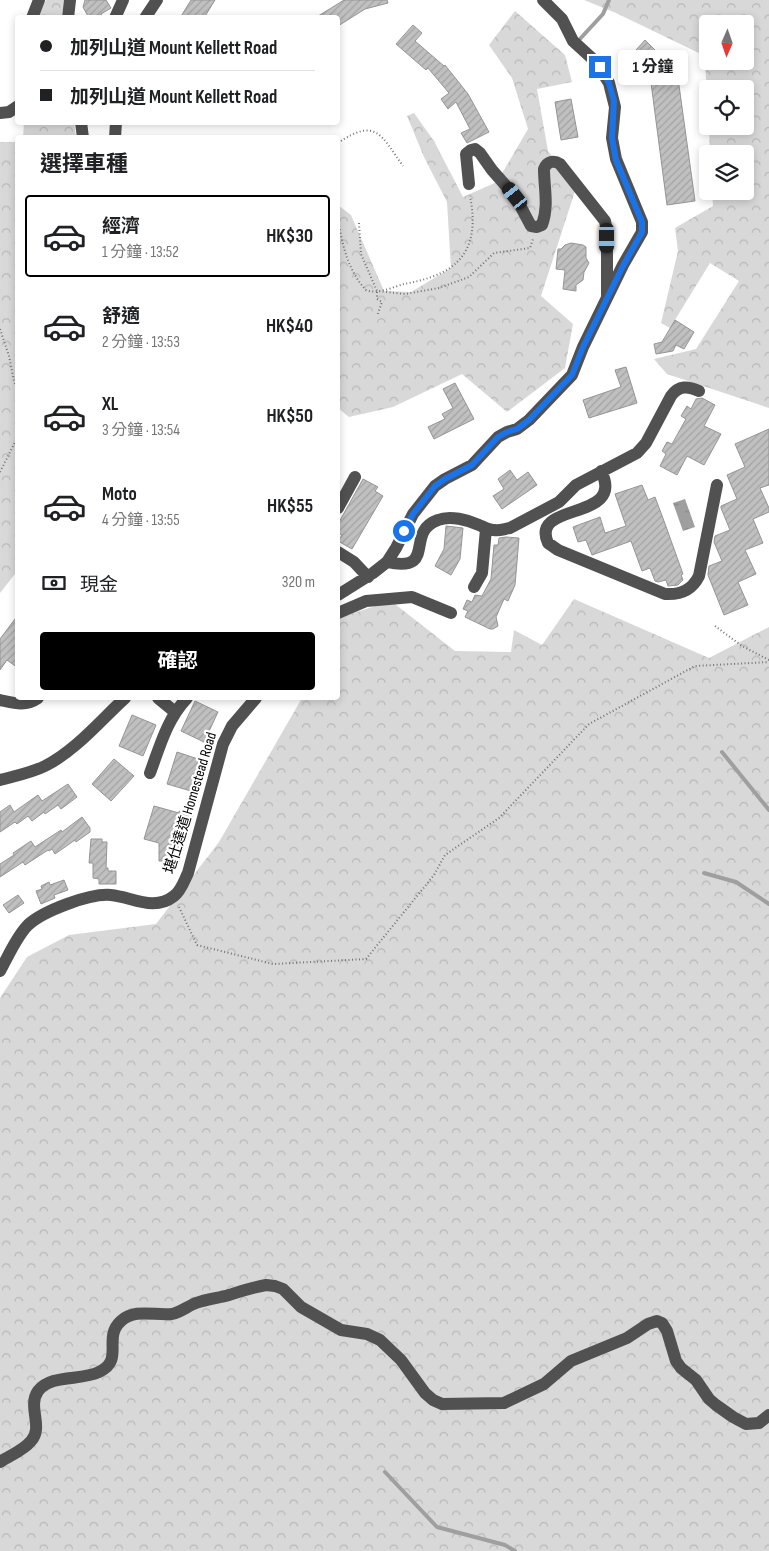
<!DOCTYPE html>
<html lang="zh-TW">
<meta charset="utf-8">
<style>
body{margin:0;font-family:"Sofia Sans Condensed","Noto Sans TC",sans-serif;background:#f6f6f6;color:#202124;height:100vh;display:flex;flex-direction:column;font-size:19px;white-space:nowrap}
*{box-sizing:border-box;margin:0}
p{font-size:16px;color:#757577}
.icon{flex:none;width:28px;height:28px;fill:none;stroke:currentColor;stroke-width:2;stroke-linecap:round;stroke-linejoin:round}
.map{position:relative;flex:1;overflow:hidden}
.sheet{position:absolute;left:15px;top:135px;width:325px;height:565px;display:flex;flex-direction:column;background:#fff;border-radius:5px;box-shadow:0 2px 8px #0003}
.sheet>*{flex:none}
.guide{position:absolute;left:15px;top:15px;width:325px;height:110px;border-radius:5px;box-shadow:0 2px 8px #0003;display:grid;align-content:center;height:110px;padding:0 25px;background:#fff}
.needle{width:32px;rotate:182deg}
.tools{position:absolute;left:699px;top:15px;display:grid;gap:10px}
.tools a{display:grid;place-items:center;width:55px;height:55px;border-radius:5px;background:#fff;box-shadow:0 2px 8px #0003;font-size:25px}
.end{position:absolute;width:22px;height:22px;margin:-11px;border:6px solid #1a73e8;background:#fff;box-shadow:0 0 0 2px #fff}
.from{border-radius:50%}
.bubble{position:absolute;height:35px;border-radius:5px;background:#fff;box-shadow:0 2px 8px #0003;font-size:16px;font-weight:700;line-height:35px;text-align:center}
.car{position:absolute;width:15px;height:30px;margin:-15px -8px;border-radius:6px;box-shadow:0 0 4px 1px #0007;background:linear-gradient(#222 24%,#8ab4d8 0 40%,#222 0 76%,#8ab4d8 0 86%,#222 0)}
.guide b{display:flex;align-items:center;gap:18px;height:48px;font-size:19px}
.guide b+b{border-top:1px solid #e0e0e0}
.guide i{width:12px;height:12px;background:#202124}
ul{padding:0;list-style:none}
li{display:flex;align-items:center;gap:15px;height:82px;margin:0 10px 8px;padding:0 15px;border:2px solid transparent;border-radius:5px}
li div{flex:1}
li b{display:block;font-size:19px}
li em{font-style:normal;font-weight:700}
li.on{border-color:#000}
li>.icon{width:45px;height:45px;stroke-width:1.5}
h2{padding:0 25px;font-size:22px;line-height:60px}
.pay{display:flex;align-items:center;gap:12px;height:55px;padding:0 25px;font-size:19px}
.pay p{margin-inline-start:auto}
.primary-button{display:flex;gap:10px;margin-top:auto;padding:10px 25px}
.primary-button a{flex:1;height:58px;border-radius:5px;background:#000;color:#fff;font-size:20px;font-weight:700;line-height:58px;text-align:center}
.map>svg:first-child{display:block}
.forest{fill:url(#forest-crowns);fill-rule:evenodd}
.water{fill:url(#water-ripples)}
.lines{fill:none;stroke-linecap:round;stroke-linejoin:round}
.stream{stroke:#9f9f9f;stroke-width:4}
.building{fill:url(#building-hatch);stroke:#959595}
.path{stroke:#737373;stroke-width:2;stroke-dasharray:1 2.5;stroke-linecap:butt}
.minor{stroke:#515151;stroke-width:12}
.route{stroke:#1a73e8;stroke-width:6}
.labels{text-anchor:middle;stroke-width:4.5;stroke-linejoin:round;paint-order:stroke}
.street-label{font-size:15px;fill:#000;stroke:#fff}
</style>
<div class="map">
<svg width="769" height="1551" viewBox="0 0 769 1551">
<defs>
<pattern id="forest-crowns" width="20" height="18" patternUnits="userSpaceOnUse" patternTransform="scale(1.25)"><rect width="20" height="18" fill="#d8d8d8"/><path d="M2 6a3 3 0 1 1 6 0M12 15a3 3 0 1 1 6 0" fill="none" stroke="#b8b8b8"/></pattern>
<pattern id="water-ripples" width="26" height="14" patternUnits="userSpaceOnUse" patternTransform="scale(1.25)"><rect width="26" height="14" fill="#9f9f9f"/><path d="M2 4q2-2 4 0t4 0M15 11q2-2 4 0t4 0" fill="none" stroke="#878787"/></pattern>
<pattern id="building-hatch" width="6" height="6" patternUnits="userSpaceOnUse" patternTransform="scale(1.25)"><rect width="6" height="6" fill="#c0c0c0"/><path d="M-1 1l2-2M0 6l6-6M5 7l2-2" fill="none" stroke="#a3a3a3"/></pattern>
</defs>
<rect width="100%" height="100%" fill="#fff"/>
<path class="forest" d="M 46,0 L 64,0 L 62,17 L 37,18 Z
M 584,0 L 769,0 L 769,408 L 667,374 L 654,359 L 696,349 L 739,281 L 710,263 L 670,328 L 661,323 L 678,251 L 675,228 L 713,206 L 712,191 L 745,191 L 745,154 L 710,154 L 709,126 L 745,126 L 745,89 L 708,89 L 707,104 L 705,56 L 616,13 ZM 708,24 L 745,24 L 745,61 L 708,61 Z
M 515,11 L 565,55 L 572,82 L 537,89 L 548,151 L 577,185 L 541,296 L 573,324 L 565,368 L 507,412 L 462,374 L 393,407 L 349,417 L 338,408 L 338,205 L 351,215 L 384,291 L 411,292 L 451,268 L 447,202 L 424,157 L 407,116 L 414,113 L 434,141 L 463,197 L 497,182 L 528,129 L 512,78 L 489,45 Z
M 24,123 L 74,123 L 76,137 L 23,137 Z
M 0,142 L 18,142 L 18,570 L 0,593 Z
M 574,599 L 709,658 L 769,627 L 769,1551 L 0,1551 L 0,998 L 27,957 L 69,935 L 156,924 L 219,842 L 302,698 L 338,698 L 338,618 L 391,601 L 455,651 L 511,652 L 514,630 L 542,645 Z"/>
<path class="water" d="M 685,499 L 695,527 L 683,531 L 673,503 Z"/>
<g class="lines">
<path class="stream" d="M 579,40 L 603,14 L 609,0
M 722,752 L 769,810
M 704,873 L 736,882 L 769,904
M 385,1472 L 437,1527 L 505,1545 L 515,1551"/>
</g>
<path class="building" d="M 85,0 L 106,0 L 111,8 L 101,14 L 103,18 L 89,18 L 83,7 Z
M 191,0 L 215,0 L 204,18 L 180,18 Z
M 344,0 L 387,0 L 388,3 L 365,9 L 338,26 L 338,18 L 315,18 Z
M 413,25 L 422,33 L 415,41 L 444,66 L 445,65 L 468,94 L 489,132 L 467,143 L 461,133 L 470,129 L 456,102 L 448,109 L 441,99 L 449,93 L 428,68 L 426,70 L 396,44 Z
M 645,40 L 661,56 L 649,68 L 637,56 L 639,53 L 636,50 Z
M 677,71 L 695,201 L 667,205 L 650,75 Z
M 571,99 L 578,137 L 561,140 L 555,102 Z
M 571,243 L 583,245 L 586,247 L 586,258 L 589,263 L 584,272 L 583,280 L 576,285 L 576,291 L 563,289 L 565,270 L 556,269 L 558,249 L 561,249 L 565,245 Z
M 675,320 L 694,332 L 684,349 L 676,345 L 673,351 L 656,354 L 654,344 L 662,342 Z
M 626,367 L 637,403 L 589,418 L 583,400 L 621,387 L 615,370 Z
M 455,383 L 474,419 L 434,439 L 428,427 L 445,419 L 442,414 L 453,408 L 443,389 Z
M 702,398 L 715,405 L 704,426 L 721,434 L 704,465 L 687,456 L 677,475 L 660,466 L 666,454 L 662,451 L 667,442 L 672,444 L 686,419 L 681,416 L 687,406 L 691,409 L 696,399 Z
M 769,429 L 769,485 L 760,488 L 769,508 L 769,512 L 753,519 L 763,543 L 745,550 L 756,574 L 738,582 L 748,605 L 724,615 L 708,575 L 709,566 L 722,561 L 714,542 L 715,536 L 730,530 L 721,508 L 721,506 L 737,499 L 727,475 L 745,467 L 735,444 Z
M 510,470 L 517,480 L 528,472 L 537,485 L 502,509 L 493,496 L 504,489 L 498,479 Z
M 363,479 L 378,487 L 375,491 L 383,496 L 352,549 L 338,541 L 342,535 L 338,533 L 338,524 Z
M 642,485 L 648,500 L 655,497 L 664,521 L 683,574 L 681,575 L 683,580 L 678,585 L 668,586 L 666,580 L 658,582 L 655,581 L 650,568 L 642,571 L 631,541 L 592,555 L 586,540 L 578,542 L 573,527 L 600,517 L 605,533 L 626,526 L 615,494 Z
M 446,526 L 463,528 L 460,559 L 451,575 L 435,566 L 444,549 Z
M 506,537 L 519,538 L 515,585 L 508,601 L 504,599 L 496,617 L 498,626 L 493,629 L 490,629 L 465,617 L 468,611 L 463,609 L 467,600 L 472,602 L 475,595 L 482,596 L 491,579 L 494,545 L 498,545 L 499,538 Z
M 18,615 L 18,668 L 7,660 L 0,670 L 0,639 Z
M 195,701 L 218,712 L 204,742 L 181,731 Z
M 132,715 L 156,725 L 143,756 L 119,746 Z
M 177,752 L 201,760 L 191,791 L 167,784 Z
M 114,759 L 134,776 L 111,801 L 92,784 Z
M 68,784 L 77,797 L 61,809 L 58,805 L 45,814 L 44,812 L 32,821 L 28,816 L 17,824 L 15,822 L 0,832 L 0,812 L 10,805 L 14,812 L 38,795 L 42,801 Z
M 154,806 L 179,813 L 179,811 L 193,815 L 182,850 L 172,847 L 172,861 L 159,861 L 159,843 L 144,839 Z
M 82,817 L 90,828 L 90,832 L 76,842 L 75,840 L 55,854 L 52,849 L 49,851 L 48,850 L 25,865 L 23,862 L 0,877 L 0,864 L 14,855 L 13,853 L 31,841 L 35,847 L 61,830 L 62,832 Z
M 91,839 L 102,839 L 102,842 L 107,842 L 106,868 L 108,868 L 108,871 L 116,871 L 116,884 L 99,884 L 99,879 L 93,878 L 93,863 L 89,863 Z
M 64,880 L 68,890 L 54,895 L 55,898 L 41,904 L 36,891 L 42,889 L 41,886 L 49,882 L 50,885 Z
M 18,895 L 24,903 L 9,913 L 3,905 Z"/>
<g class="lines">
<path class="path" d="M 338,143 C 376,117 381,135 403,166
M 338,219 C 342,244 348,271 366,290 C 377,295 393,287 404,284 C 414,282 424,280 434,276 C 472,262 477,231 470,196
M 359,223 L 361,254 L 377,291 L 405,294 L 439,288 L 469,277 L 494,253 L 530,248 L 533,239
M 377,292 L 377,299 L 382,302 L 377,316
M 0,329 L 9,356 L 14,381 L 18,391
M 0,472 L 18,436
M 715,626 L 742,646 L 769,660
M 179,907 L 197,945 L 273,964 L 366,959 L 434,875 L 445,855 L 499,818 L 589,724 L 695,666 L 769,662"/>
<path class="minor" d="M 32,18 L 39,0
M 68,18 L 70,0
M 115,18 L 123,0
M 145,18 L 157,0
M 0,113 L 9,112 L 18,106
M 81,122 L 83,138
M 115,138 L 116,122
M 469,184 L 466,154 L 471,150 L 475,149 L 480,153 L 492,170 L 515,196 L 531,226 L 537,227 L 542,225 C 549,206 544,188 544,169 C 547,161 554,160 560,164 L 605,221 L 607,232 L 607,296
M 601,471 C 627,522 529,501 548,543 L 558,550 L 665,594 C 681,595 692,590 699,576 L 717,485
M 338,508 L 355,477
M 338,552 L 354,562 L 368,577
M 387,562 C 438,573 404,532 438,520 C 450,515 468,520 479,525 C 484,527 488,530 494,530 C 499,531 504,529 510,528 L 559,502 L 576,485 L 637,453 L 646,443 L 671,396 C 679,385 688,386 699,391
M 474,587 L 482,573 L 486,529
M 338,595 L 373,573 L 387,562 L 396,548 L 413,514 L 435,486 L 445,479 L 472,465 L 498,437 L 507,432 L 517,429 L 529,420 L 572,375 L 583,347 L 623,265 L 642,232 L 642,222 L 616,159 L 612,138 L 615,107 L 609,83 L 596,62 L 573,41 L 562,19 L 543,0
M 338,613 L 366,601 L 412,597 L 451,613
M 158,698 L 175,712
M 0,700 C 14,703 25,707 38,698
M 150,773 C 160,746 167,719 187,698
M 0,780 C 15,776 31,773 45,766 C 75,751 100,721 125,698
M 0,971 C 8,957 16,937 28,925 C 43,911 90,893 111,895 C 132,897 154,912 174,896 C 181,891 184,881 188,873 L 223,744 L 232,726 L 256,698
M 0,1462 C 10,1455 23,1451 31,1441 C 44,1427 27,1407 38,1391 C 51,1374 81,1381 99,1372 C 125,1360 102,1338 121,1321 C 135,1308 155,1316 172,1314 C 181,1312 188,1306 196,1303 C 207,1299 219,1298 229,1295 C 242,1291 254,1287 266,1285 L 275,1286 L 283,1289 L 301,1307 L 341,1330 L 367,1334 L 380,1340 L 401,1360 L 425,1393 L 433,1400 L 442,1404 L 504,1403 L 544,1384 L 571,1361 L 627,1338 L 648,1324 L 657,1321 L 662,1323 L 667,1331 L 676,1361 L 681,1368 L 696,1380 L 709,1399 L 716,1405 L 733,1417 L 746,1424 L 759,1423 L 769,1415"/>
</g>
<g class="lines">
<path class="route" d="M 404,531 L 413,514 L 435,486 L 445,479 L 472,465 L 498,437 L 507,432 L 517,429 L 529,420 L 572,375 L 583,347 L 623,266 L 642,232 L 642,222 L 616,160 L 612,138 L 614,101 L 609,83 L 600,67"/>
</g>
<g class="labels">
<g class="street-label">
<text transform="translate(190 803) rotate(-73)" y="5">堪仕達道 Homestead Road</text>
</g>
</g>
</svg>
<div class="tools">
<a><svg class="needle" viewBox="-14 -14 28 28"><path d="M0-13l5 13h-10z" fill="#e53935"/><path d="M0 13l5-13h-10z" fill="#757577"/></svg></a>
<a><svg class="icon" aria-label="locate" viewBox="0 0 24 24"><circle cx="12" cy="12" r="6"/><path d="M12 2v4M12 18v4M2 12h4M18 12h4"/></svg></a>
<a><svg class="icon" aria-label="layers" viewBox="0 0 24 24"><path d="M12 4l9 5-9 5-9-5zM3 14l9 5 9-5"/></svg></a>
</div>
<i class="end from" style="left:404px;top:531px"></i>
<i class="end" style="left:600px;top:67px"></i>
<div class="bubble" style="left:618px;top:50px;width:70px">1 分鐘</div>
<i class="car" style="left:515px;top:196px;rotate:322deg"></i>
<i class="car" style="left:607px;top:238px;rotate:180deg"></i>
<div class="guide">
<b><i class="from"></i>加列山道 Mount Kellett Road</b>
<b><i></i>加列山道 Mount Kellett Road</b>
</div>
<section class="sheet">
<h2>選擇車種</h2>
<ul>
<li class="on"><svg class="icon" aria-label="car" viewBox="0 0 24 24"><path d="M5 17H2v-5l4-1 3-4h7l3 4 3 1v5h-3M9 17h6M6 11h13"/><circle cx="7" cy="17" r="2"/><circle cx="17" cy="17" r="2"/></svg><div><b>經濟</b><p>1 分鐘 · 13:52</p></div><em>HK$30</em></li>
<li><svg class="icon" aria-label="car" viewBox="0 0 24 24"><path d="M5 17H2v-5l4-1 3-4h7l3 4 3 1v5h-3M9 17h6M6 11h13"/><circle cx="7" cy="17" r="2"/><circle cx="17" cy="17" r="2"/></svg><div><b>舒適</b><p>2 分鐘 · 13:53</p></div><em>HK$40</em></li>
<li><svg class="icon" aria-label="car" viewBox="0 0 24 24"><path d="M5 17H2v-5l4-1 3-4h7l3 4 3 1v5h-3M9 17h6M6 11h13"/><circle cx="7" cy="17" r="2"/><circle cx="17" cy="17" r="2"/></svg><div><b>XL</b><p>3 分鐘 · 13:54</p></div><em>HK$50</em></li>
<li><svg class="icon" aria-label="car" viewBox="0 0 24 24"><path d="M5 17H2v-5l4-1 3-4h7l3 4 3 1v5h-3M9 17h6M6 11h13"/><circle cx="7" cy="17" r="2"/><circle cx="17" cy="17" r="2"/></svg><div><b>Moto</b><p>4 分鐘 · 13:55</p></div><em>HK$55</em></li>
</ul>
<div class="pay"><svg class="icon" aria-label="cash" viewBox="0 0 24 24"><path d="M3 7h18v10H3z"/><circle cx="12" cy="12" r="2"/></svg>現金<p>320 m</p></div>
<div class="primary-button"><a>確認</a></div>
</section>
</div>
